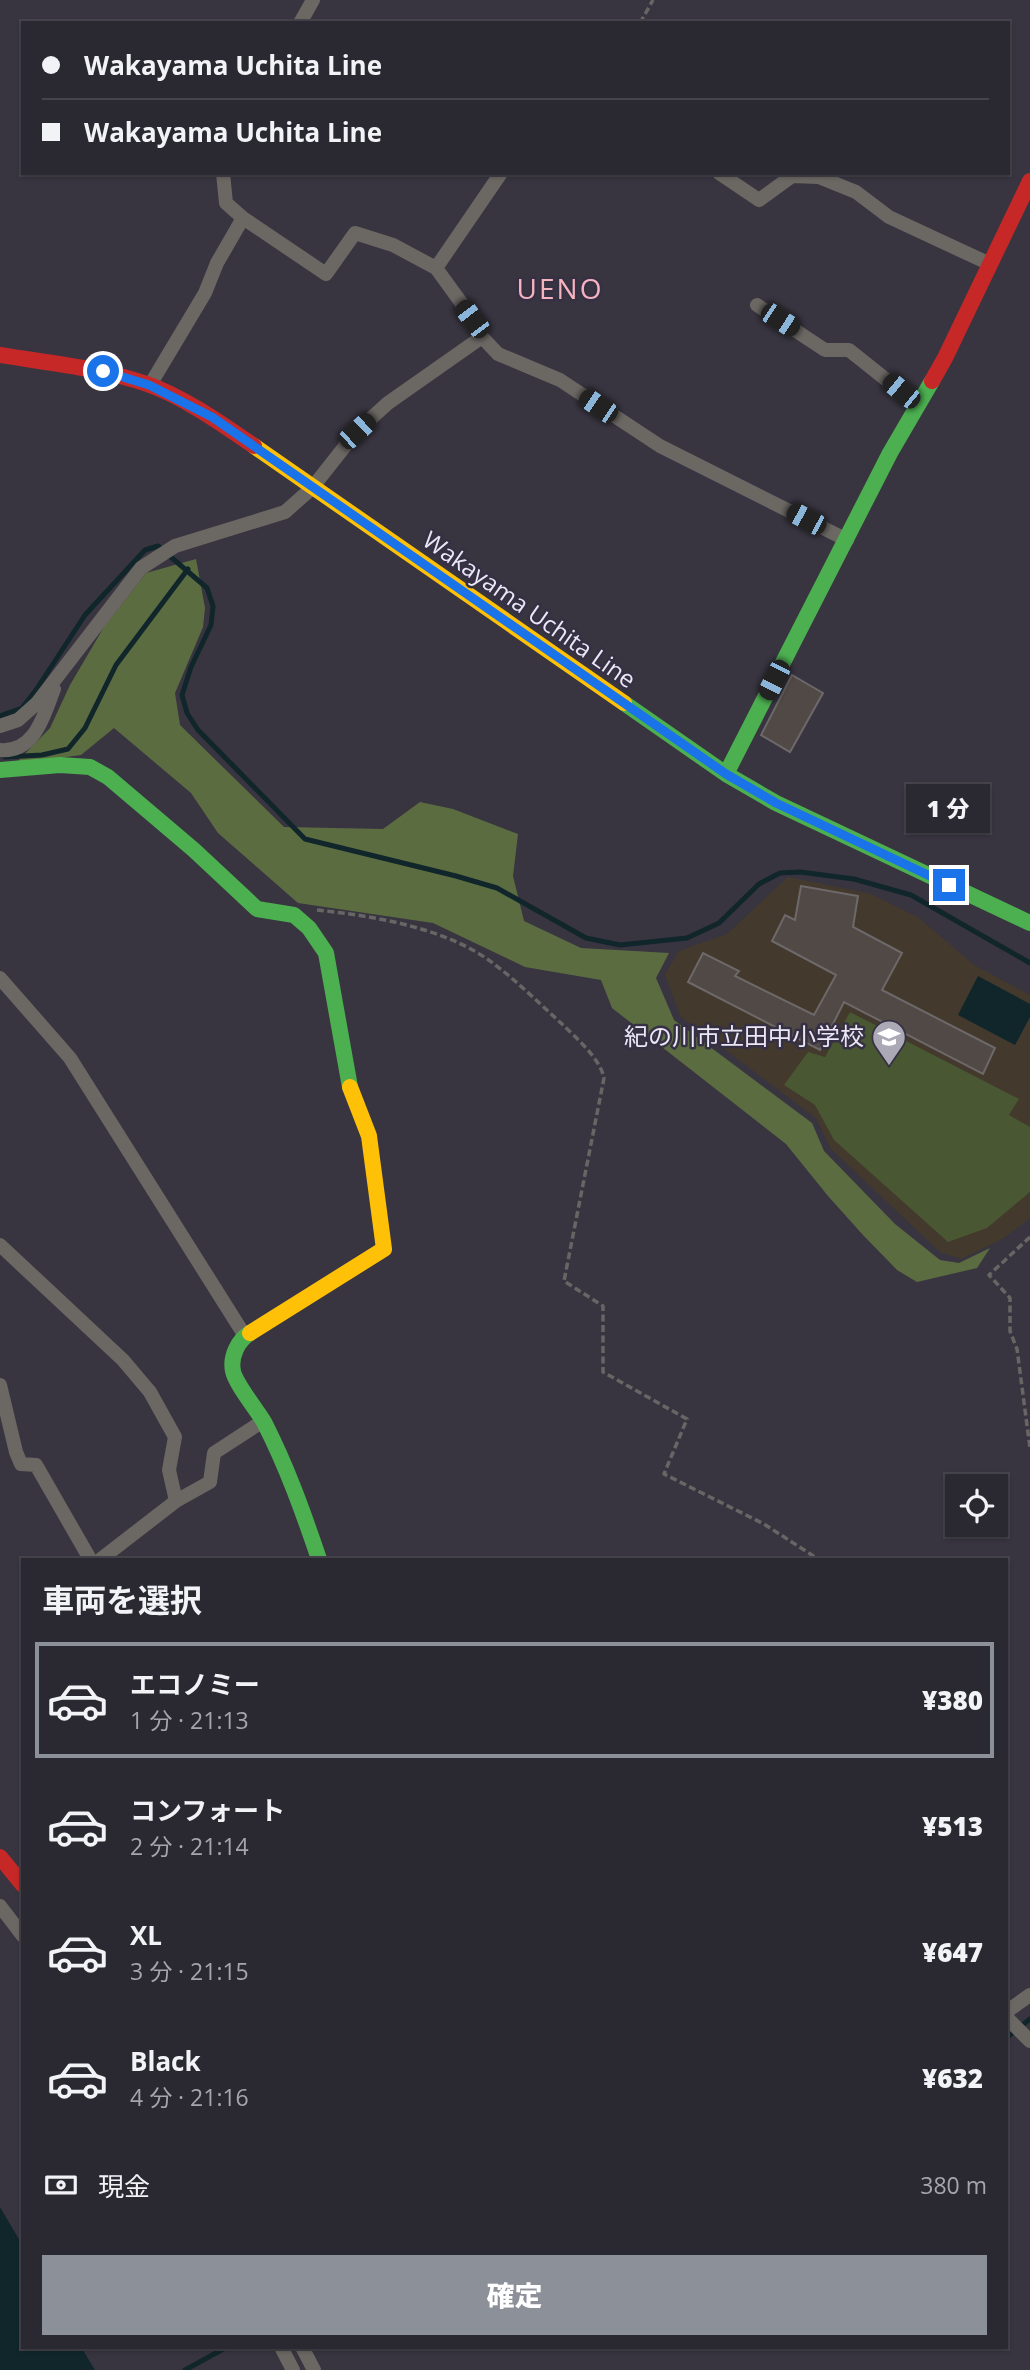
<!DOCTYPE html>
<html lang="ja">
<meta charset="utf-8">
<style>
body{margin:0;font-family:"Open Sans","Noto Sans JP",sans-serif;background:#323038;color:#f1f3f6;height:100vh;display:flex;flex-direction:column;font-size:26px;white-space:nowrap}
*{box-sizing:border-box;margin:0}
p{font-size:23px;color:#a5a6ab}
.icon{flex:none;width:38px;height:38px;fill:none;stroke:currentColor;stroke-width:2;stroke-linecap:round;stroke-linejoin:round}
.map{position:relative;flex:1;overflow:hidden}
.side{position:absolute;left:21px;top:1558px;width:987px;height:791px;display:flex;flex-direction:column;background:#2a2830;border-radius:0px;box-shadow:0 2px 5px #0004,0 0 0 2px #46444c}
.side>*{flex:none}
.hud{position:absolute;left:21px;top:21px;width:989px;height:154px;border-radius:0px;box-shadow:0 2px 5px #0004,0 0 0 2px #46444c;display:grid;align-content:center;height:154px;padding:0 21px;background:#2a2830}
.controls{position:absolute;left:945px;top:1474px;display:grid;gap:14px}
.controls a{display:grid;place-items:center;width:63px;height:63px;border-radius:0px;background:#2a2830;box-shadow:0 2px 5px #0004,0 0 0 2px #46444c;font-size:35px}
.end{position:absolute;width:32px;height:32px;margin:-16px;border:9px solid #1a73e8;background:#fff;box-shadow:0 0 0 4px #fff}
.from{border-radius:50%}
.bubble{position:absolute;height:49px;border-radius:0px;background:#2a2830;box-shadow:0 2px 5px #0004,0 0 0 2px #46444c;font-size:23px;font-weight:800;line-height:49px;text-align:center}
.car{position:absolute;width:21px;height:42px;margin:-21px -10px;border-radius:9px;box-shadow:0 0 5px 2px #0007;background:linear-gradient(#222 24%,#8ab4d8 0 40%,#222 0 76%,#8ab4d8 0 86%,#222 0)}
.hud b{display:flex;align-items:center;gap:24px;height:66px;font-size:26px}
.hud b+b{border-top:2px solid #46444c}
.hud i{width:18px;height:18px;background:#f1f3f6}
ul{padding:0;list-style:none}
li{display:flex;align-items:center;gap:21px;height:116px;margin:0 14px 10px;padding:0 7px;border:4px solid transparent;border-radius:0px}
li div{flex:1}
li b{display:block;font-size:26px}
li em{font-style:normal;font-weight:800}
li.current{border-color:#8c9099}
li>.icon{width:63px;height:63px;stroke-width:1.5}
h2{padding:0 21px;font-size:32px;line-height:84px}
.pay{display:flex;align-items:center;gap:18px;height:77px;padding:0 21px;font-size:26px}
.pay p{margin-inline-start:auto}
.action{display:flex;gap:14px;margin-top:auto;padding:14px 21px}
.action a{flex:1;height:80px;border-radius:0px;background:#8c9099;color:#fff;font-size:28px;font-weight:800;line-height:80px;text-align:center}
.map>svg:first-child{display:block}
.education{fill:#43392d}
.green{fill:#495732}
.forest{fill:#5c6c41}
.water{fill:#10262b}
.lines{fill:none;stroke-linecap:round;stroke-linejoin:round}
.stream{stroke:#10262b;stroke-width:5}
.building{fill:#514946;stroke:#6d6869;stroke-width:2}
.path{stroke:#686565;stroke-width:3.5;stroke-dasharray:7 3.5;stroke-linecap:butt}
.street{stroke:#6b6763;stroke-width:14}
.fast{stroke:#4caf50;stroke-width:16}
.slow{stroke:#ffc107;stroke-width:16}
.jam{stroke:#c62828;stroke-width:16}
.route{stroke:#1a73e8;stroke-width:9}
.labels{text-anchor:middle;stroke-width:5;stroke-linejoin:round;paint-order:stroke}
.street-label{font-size:24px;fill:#ebe7f5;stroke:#363045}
.poi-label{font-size:24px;fill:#ebe7f5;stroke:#363045;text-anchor:end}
.quarter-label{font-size:28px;letter-spacing:2px;fill:#f5b2bf;stroke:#363045}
</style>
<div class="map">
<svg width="1030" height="2370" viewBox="0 0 1030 2370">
<rect width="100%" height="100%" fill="#383540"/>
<path class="education" d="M 788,877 L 871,894 L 919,918 L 974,965 L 1030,995 L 1030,1218 L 1004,1238 L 961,1259 L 940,1252 L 831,1149 L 816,1118 L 680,1016 L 665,974 L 679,951 L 727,934 Z"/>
<path class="green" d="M 850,1012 L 1019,1099 L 1009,1115 L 1030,1127 L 1030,1192 L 987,1228 L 948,1242 L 834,1140 L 815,1105 L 784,1085 L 808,1052 L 825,1057 Z"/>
<path class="forest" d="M 196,559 L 205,608 L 203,627 L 175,693 L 180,725 L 284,827 L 383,829 L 420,802 L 453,809 L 518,834 L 513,876 L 524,921 L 581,948 L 669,953 L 656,978 L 674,1020 L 812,1123 L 824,1151 L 895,1224 L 940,1260 L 959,1263 L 990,1248 L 977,1268 L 917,1282 L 897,1270 L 863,1235 L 828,1196 L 786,1144 L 612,1008 L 601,980 L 525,967 L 433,923 L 298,903 L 218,833 L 191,793 L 114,728 L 81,755 L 15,764 L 50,728 L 70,685 L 104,627 L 146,573 Z"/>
<path class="water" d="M 978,976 L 1030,1004 L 1030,1017 L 1015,1045 L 958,1015 Z
M 0,2207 L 23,2246 L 23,2347 L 81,2347 L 95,2370 L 0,2370 Z"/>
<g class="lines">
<path class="stream" d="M 0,716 L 22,708 L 36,690 L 85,615 L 145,550 L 158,546 L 207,588 L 213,606 L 211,625 L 191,667 L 182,695 L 187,713 L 198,730 L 305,839 L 456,876 L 497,888 L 586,938 L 620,945 L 687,938 L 719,923 L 759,884 L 780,873 L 800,872 L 854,879 L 911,895 L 1030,963
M 5,757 L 42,755 L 68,749 L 85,728 L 116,665 L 188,569
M 1006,2038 L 1030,2019
M 185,2370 L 227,2347"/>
</g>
<path class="building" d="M 792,675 L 823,693 L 790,752 L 761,735 Z
M 801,886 L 858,896 L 853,927 L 902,953 L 882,990 L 995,1048 L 983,1074 L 844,1002 L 820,1050 L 688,982 L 703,953 L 739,971 L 735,976 L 814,1015 L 836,975 L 772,941 L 785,915 L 795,920 Z"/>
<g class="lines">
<path class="path" d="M 640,23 L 653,0
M 317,910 C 374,916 448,928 494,964 C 518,982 540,1004 562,1024 C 576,1038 600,1058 604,1078 L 564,1281 L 603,1306 L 603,1372 L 687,1419 L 664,1474 L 764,1524 L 818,1559
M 1030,1237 L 989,1275 L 1010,1298 L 1010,1331 L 1017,1349 L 1030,1448"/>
<path class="street" d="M 300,23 L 313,0
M 223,173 L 226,203 L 243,218 L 326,274 L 355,233 L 393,245 L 436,268
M 501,173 L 436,268 L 473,319 L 482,337 L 498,354 L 560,380 L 660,446 L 847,540
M 719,173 L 759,200 L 792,176 L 819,177 L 856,192 L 889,217 L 990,264
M 757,305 L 825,350 L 849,350 L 918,405
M 150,385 L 205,293 L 217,263 L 243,218
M 0,726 L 18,720 L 37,703 L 141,568 L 175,546 L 285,512 L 312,488 L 357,431 L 388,403 L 482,337
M 0,750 C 35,753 44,715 54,689
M 0,978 L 70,1058 L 245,1336
M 0,1245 L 123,1360 L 150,1392 L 175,1437 L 169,1470 L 176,1501
M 0,1385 L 16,1452 L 21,1464 L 36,1465 L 90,1559
M 101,1559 L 176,1501 L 210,1482 L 214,1453 L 263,1421
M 0,1906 L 23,1936
M 1006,2012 L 1030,1995
M 1006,2017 L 1030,2041
M 281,2347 L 293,2370
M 302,2347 L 314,2370"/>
<path class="fast" d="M 624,703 L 726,774 L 776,803 L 1030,923
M 0,770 L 60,765 L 90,767 L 108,777 L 194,850 L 257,909 L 294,915 L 309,928 L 326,953 L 350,1087
M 726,774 L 890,453 L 932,381
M 250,1333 C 238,1340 230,1357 233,1371 C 235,1383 257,1410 264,1422 C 287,1467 303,1512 319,1559"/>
<path class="slow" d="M 254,446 L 624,703
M 250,1333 L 384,1249 L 369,1136 L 350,1087"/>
<path class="jam" d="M 0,355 C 49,363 100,368 147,384 C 184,397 222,424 254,446
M 932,381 L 945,358 L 1030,181
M 0,1857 L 23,1885"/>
</g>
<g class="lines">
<path class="route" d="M 103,371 L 149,385 L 212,417 L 726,774 L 776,803 L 949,885"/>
</g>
<defs>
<g id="school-pin" transform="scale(1.75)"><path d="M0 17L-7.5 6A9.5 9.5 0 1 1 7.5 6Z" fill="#aca9b6" stroke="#363045"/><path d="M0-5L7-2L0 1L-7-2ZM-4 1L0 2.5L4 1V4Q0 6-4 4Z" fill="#fff"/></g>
</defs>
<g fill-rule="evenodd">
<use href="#school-pin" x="889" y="1037"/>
</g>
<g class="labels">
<g class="street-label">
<text transform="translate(529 610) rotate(35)" y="8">Wakayama Uchita Line</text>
</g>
<g class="poi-label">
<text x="864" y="1045">紀の川市立田中小学校</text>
</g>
<g class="quarter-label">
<text x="560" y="299">UENO</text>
</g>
</g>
</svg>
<div class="controls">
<a><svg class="icon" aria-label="locate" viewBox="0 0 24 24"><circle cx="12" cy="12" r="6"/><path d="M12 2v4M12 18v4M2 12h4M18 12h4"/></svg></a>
</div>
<i class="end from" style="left:103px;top:371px"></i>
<i class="end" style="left:949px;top:885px"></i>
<div class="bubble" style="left:906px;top:784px;width:84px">1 分</div>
<i class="car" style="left:472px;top:319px;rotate:323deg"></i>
<i class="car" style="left:780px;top:320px;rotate:123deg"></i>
<i class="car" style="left:901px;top:391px;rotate:309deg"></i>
<i class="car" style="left:598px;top:406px;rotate:304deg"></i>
<i class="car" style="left:357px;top:431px;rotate:47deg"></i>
<i class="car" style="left:806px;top:519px;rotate:298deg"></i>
<i class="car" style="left:774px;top:680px;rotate:207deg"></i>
<div class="hud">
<b><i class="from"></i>Wakayama Uchita Line</b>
<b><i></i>Wakayama Uchita Line</b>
</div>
<section class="side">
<h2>車両を選択</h2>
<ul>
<li class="current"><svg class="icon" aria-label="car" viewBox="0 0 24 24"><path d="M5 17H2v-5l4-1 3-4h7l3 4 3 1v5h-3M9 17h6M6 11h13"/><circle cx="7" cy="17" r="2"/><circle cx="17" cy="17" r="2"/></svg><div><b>エコノミー</b><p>1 分 · 21:13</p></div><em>¥380</em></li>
<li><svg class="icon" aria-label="car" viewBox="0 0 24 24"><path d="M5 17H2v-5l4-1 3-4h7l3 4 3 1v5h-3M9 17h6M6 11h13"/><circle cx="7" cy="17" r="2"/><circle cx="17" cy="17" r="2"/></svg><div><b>コンフォート</b><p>2 分 · 21:14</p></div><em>¥513</em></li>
<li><svg class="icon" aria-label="car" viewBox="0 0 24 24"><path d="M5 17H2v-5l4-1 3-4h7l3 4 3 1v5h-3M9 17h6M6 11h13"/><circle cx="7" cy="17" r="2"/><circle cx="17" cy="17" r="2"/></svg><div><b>XL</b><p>3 分 · 21:15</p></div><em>¥647</em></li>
<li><svg class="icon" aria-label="car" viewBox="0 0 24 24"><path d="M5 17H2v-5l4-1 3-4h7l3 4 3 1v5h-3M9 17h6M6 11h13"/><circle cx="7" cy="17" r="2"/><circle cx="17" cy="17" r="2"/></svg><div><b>Black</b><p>4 分 · 21:16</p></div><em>¥632</em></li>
</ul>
<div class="pay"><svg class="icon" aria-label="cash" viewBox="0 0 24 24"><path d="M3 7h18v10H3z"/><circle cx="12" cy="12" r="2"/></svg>現金<p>380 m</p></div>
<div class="action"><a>確定</a></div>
</section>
</div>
